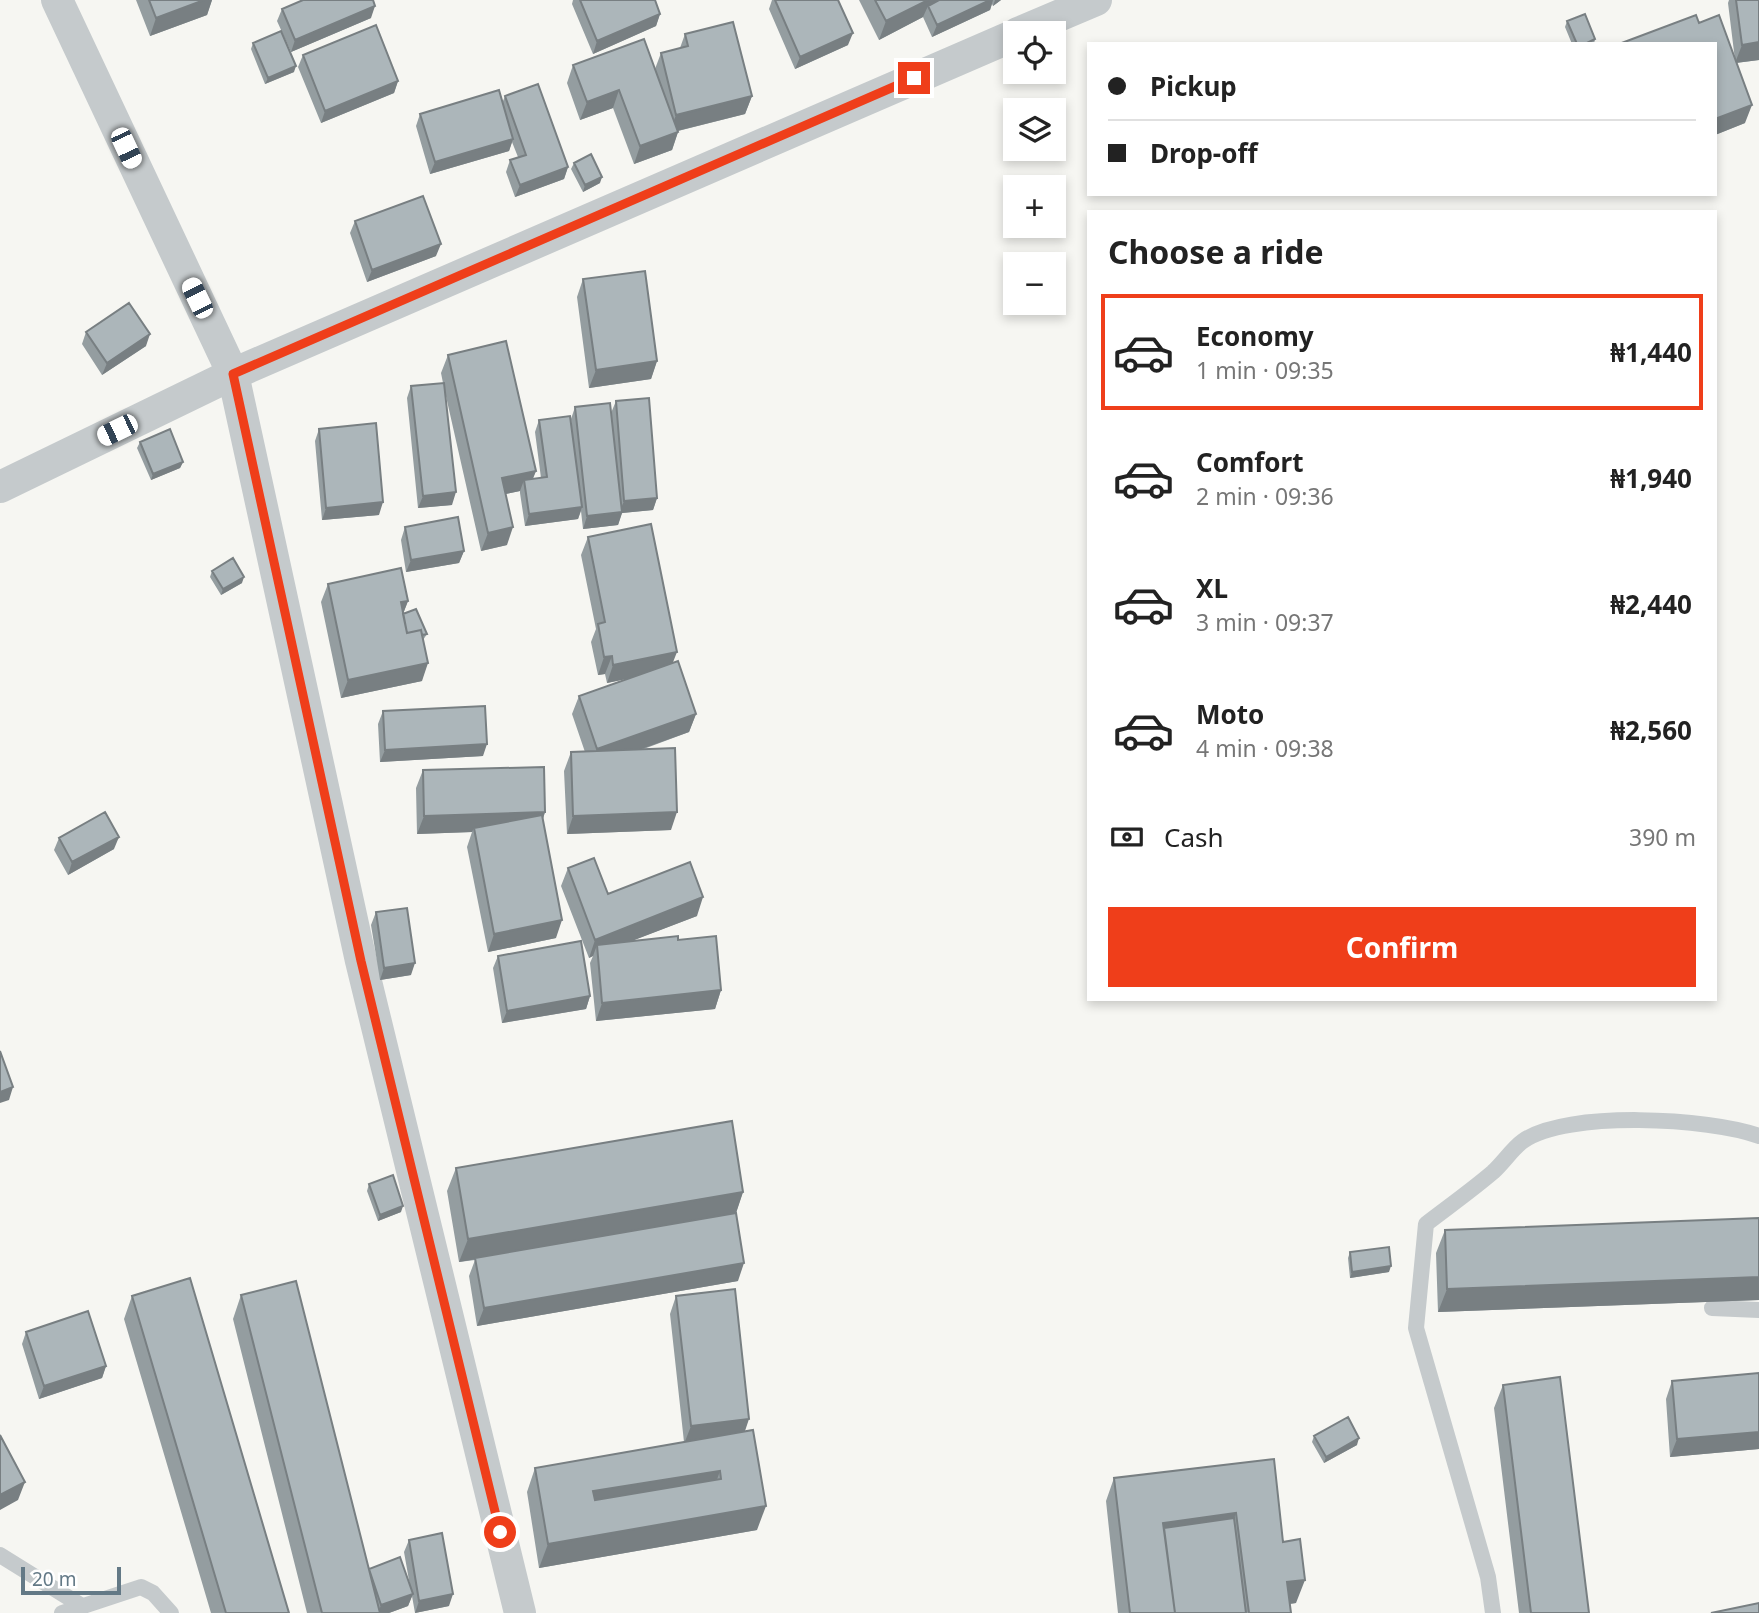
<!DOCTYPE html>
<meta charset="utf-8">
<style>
body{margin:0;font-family:"Noto Sans",sans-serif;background:#f2f2f2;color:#222;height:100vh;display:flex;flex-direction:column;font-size:26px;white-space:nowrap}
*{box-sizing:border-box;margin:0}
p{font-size:23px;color:#767676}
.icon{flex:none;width:38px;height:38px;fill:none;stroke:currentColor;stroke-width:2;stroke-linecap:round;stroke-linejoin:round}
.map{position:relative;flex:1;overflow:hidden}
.drawer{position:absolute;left:1087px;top:210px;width:630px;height:791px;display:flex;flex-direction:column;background:#fff;border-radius:0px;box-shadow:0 4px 10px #0003}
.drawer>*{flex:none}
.banner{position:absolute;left:1087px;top:42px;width:630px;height:154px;border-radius:0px;box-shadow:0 4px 10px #0003;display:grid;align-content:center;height:154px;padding:0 21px;background:#fff}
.buttons{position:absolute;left:1003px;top:21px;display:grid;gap:14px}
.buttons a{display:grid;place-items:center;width:63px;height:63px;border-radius:0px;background:#fff;box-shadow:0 4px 10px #0003;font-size:35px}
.scale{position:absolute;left:21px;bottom:18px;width:100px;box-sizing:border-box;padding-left:7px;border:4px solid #637986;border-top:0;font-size:19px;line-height:24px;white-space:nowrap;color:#637986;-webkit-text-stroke:5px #fff;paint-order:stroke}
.end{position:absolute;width:32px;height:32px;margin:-16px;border:9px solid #ef3e1a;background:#fff;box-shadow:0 0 0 4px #fff}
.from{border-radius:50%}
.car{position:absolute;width:21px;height:42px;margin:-21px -10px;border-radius:9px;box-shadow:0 0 5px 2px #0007;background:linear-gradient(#fff 24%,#345 0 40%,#fff 0 76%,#345 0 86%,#fff 0)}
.banner b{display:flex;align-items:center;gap:24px;height:66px;font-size:26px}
.banner b+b{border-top:2px solid #e0e0e0}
.banner i{width:18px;height:18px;background:#222}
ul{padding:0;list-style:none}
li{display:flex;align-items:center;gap:21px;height:116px;margin:0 14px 10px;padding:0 7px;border:4px solid transparent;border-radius:0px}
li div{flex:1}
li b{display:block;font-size:26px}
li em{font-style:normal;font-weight:700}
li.current{border-color:#ef3e1a}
li>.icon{width:63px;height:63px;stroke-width:1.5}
h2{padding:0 21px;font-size:32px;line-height:84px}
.pay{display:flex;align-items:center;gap:18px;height:77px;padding:0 21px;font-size:26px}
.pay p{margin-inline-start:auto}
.action{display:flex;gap:14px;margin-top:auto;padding:14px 21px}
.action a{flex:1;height:80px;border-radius:0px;background:#ef3e1a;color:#fff;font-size:28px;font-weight:700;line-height:80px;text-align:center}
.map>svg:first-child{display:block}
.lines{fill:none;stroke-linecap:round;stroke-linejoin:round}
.lane{stroke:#c5cacc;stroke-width:16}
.street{stroke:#c5cacc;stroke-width:32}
.wall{fill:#949da0}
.shaded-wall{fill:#787f82}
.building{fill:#acb6ba;stroke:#787f82;stroke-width:2;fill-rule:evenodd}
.route{stroke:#ef3e1a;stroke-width:9}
</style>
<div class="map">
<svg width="1759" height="1613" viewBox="0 0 1759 1613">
<rect width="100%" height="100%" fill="#f6f6f2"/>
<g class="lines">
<path class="lane" d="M 1712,1308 L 1759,1310
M 0,1555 L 82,1606
M 62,1613 L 141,1587 L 153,1593 L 171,1613
M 1493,1613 L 1488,1577 L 1416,1328 L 1426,1224 C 1448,1207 1472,1190 1493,1172 C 1504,1162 1512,1149 1523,1141 C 1567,1110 1710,1118 1759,1136"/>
<path class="street" d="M 57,0 L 233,374 L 361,961 L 520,1613
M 1018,33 L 1096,0
M 0,487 L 233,374 L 1015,35"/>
</g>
<path class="wall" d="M 136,0 L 212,0 L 207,15 L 150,36 Z
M 573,0 L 655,0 L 660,14 L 656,26 L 593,54 L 572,4 Z
M 772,0 L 838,0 L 848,45 L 795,69 L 769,9 Z
M 859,0 L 1001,0 L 993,6 L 992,4 L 990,10 L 932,37 L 923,17 L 879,40 Z
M 1729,0 L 1759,0 L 1759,60 L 1736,63 L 1745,123 L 1715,135 L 1715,44 L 1699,23 L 1735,60 L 1728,3 Z
M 282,9 L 371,18 L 291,52 L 277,21 Z
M 1567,21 L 1595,39 L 1594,44 L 1572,44 L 1565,27 Z
M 685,34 L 752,96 L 745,114 L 678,131 L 678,132 L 672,150 L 634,164 L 613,108 L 580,120 L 567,83 L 573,65 L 655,69 L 661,53 L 680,48 Z
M 253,43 L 294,72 L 265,84 L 251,49 Z
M 303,55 L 398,81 L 394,93 L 321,123 L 298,67 Z
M 505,96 L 568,167 L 564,179 L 515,197 L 506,172 L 510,160 L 518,157 L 512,142 L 509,151 L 430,174 L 416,126 L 420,114 L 503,101 Z
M 574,163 L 600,183 L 583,192 L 571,169 Z
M 355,221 L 436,256 L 367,282 L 350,233 Z
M 583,279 L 657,361 L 651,379 L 589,388 L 577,297 Z
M 86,332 L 146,346 L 102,375 L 82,344 Z
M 448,355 L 536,471 L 532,479 L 541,478 L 535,432 L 539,420 L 573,440 L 571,419 L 575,407 L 611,413 L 616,401 L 657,498 L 653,510 L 622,513 L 618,525 L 583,529 L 581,511 L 578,519 L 525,526 L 520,493 L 520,491 L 506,494 L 507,545 L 481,551 L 445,392 L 452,505 L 418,508 L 407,398 L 411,386 L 443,383 L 441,373 Z
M 319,429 L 379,515 L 322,520 L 315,441 Z
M 140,442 L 183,462 L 180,468 L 151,480 L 137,448 Z
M 405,527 L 464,551 L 459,563 L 406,572 L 401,540 Z
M 588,537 L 673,663 L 696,714 L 689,732 L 641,750 L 671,830 L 567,834 L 564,771 L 571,752 L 585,752 L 572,714 L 579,696 L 630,678 L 607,683 L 605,674 L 598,675 L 591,642 L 596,629 L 581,555 Z
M 212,571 L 242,583 L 221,595 L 210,577 Z
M 328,584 L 408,601 L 403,614 L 427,634 L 423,640 L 422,681 L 341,698 L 321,602 Z
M 383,711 L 483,756 L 380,762 L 378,724 Z
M 423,770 L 545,812 L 543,819 L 556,938 L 488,952 L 467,847 L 472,832 L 417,834 L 416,788 Z
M 59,838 L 114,849 L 68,875 L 54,850 Z
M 568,868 L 608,894 L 697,916 L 631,941 L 678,940 L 721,990 L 715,1009 L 596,1021 L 590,963 L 593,956 L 589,958 L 561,886 Z
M 376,912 L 411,975 L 380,980 L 371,925 Z
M 498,956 L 590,996 L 586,1009 L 502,1023 L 493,968 Z
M 456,1168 L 743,1192 L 736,1213 L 738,1281 L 477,1326 L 469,1276 L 475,1260 L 459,1262 L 447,1191 Z
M 369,1184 L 401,1212 L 378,1221 L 367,1191 Z
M 1759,1218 L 1759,1300 L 1438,1312 L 1436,1253 L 1445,1230 Z
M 1350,1252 L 1389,1272 L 1350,1278 L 1348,1258 Z
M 241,1295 L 369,1569 L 410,1586 L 404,1552 L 409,1540 L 449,1606 L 415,1613 L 412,1596 L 408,1606 L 389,1613 L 307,1613 L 233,1319 Z
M 132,1296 L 289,1613 L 211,1613 L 124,1319 Z
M 676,1296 L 745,1432 L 757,1530 L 539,1568 L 527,1492 L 535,1468 L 684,1442 L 670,1314 Z
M 26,1332 L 106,1366 L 102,1378 L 39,1399 L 22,1344 Z
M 1759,1373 L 1759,1449 L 1670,1457 L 1666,1399 L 1672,1381 Z
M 1503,1385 L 1589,1613 L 1519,1613 L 1494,1408 Z
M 1314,1436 L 1357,1445 L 1324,1463 L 1312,1442 Z
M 1274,1459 L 1283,1542 L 1296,1603 L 1290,1604 L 1291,1613 L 1118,1613 L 1106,1501 L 1114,1478 Z"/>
<path class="shaded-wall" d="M 204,0 L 212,0 L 207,15 L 150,36 L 156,18 Z
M 928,0 L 957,0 L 928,6 L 923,17 L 879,40 L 886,21 Z
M 990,0 L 993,0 L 990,10 L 932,37 L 937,25 Z
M 995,0 L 1001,0 L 993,6 Z
M 375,6 L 371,18 L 291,52 L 295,40 Z
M 660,14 L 656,26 L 593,54 L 597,41 Z
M 853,33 L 848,45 L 795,69 L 800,57 Z
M 1759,42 L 1759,60 L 1735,63 L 1742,45 Z
M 296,66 L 294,72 L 265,84 L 268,78 Z
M 398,81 L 394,93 L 321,123 L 325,111 Z
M 619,90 L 613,108 L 580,120 L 587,102 Z
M 752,96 L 745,114 L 669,133 L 676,115 Z
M 1752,105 L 1745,123 L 1715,135 L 1715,119 Z
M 678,132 L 672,150 L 634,164 L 640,146 Z
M 513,139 L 509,151 L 430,174 L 435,162 Z
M 568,167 L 564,179 L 515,197 L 520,185 Z
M 602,177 L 600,183 L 583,192 L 585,185 Z
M 441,244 L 436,256 L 367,282 L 372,270 Z
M 150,334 L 146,346 L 102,375 L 107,363 Z
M 657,361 L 651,379 L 589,388 L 596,370 Z
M 183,462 L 180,468 L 151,480 L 153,474 Z
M 536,471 L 529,489 L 524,480 L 520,491 L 496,496 L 502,478 Z
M 456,492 L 452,505 L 418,508 L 423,496 Z
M 657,498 L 653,510 L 622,513 L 618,525 L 583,529 L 587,516 L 619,513 L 624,501 Z
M 383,502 L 379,515 L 322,520 L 326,508 Z
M 582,507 L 578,519 L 525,526 L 529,514 Z
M 513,527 L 507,545 L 481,551 L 488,533 Z
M 464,551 L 459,563 L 406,572 L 411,560 Z
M 244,577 L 242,583 L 221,595 L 223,589 Z
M 408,601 L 401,619 L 401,602 Z
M 677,652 L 670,670 L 607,683 L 613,665 Z
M 612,656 L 605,674 L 598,675 L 604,657 Z
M 428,663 L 422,681 L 341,698 L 348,680 Z
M 696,714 L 689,732 L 591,767 L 597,749 Z
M 487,744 L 483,756 L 380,762 L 385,750 Z
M 545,812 L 539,830 L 474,828 L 472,832 L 417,834 L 424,816 Z
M 677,812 L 671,830 L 567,834 L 573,816 Z
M 119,837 L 114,849 L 68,875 L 72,862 Z
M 703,897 L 697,916 L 598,954 L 597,945 L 593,956 L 589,958 L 595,940 Z
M 562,920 L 556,938 L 488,952 L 494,934 Z
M 415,963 L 411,975 L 380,980 L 384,968 Z
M 721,990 L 715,1009 L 596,1021 L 602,1003 Z
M 590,996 L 586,1009 L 502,1023 L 507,1011 Z
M 13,1087 L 9,1100 L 0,1103 L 0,1092 Z
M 743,1192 L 735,1216 L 459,1262 L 468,1239 Z
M 403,1206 L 401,1212 L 378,1221 L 380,1215 Z
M 744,1263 L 738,1281 L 477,1326 L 484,1308 Z
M 1391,1266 L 1389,1272 L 1350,1278 L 1352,1272 Z
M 1759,1277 L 1759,1300 L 1438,1312 L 1447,1289 Z
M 106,1366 L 102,1378 L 39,1399 L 44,1386 Z
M 749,1419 L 743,1437 L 684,1444 L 691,1426 Z
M 1759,1432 L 1759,1449 L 1670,1457 L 1677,1439 Z
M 1359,1438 L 1357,1445 L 1324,1463 L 1326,1457 Z
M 720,1471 L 712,1494 L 588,1515 L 593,1491 Z
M 25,1482 L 18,1500 L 0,1510 L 0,1495 Z
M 766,1506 L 757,1530 L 539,1568 L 548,1544 Z
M 1236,1513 L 1228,1537 L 1163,1545 L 1163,1523 Z
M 1305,1580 L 1296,1603 L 1279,1605 L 1287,1582 Z
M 413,1594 L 408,1606 L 389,1613 L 378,1613 L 381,1605 Z
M 453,1594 L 449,1606 L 415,1613 L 419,1601 Z"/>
<path class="building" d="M 149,0 L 204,0 L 156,18 Z
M 303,0 L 373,0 L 375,6 L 295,40 L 282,9 Z
M 580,0 L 655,0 L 660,14 L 597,41 Z
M 775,0 L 838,0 L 853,33 L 800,57 Z
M 875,0 L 928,0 L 886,21 Z
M 939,0 L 990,0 L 937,25 L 928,6 Z
M 1736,0 L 1759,0 L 1759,42 L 1742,45 Z
M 1585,14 L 1595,39 L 1585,44 L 1577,44 L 1567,21 Z
M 1696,15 L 1699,23 L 1719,15 L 1752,105 L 1715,119 L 1715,44 L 1619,44 Z
M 733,22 L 752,96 L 676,115 L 661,53 L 688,46 L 685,34 Z
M 376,25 L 398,81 L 325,111 L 303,55 Z
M 281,31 L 296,66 L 268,78 L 253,43 Z
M 644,39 L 678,132 L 640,146 L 619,90 L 587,102 L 573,65 Z
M 538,84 L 568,167 L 520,185 L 510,160 L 526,155 L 505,96 Z
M 499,90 L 513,139 L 435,162 L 420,114 Z
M 591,154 L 602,177 L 585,185 L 574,163 Z
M 423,196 L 441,244 L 372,270 L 355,221 Z
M 645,271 L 657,361 L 596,370 L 583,279 Z
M 129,303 L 150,334 L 107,363 L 86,332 Z
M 506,341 L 536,471 L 502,478 L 513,527 L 488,533 L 448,355 Z
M 444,383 L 456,492 L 423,496 L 411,386 Z
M 649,398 L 657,498 L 624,501 L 616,401 Z
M 610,403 L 622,512 L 587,516 L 575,407 Z
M 570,416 L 582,507 L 529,514 L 524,480 L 547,477 L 539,420 Z
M 376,423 L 383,502 L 326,508 L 319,429 Z
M 170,429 L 183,462 L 153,474 L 140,442 Z
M 458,517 L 464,551 L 411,560 L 405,527 Z
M 651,524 L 677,652 L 613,665 L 612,656 L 604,657 L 598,624 L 605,622 L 588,537 Z
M 233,558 L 244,577 L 223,589 L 212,571 Z
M 401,568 L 408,601 L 401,602 L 407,633 L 421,630 L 428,663 L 348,680 L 328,584 Z
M 416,609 L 427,634 L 422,635 L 421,630 L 407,633 L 403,614 Z
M 678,661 L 696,714 L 597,749 L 579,696 Z
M 485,706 L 487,744 L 385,750 L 383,711 Z
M 675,748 L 677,812 L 573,816 L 571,752 Z
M 544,767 L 545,812 L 424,816 L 423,770 Z
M 105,812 L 119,837 L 72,862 L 59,838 Z
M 542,815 L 562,920 L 494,934 L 474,828 Z
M 594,858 L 608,894 L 690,862 L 703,897 L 595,940 L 568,868 Z
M 407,908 L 415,963 L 384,968 L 376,912 Z
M 678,936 L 678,940 L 716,936 L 721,990 L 602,1003 L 597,945 Z
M 581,941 L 590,996 L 507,1011 L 498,956 Z
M 0,1051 L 13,1087 L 0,1092 Z
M 732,1121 L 743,1192 L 468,1239 L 456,1168 Z
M 393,1175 L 403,1206 L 380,1215 L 369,1184 Z
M 736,1213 L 744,1263 L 484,1308 L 475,1258 Z
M 1759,1218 L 1759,1277 L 1447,1289 L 1445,1230 Z
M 1389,1247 L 1391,1266 L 1352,1272 L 1350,1252 Z
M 190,1278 L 289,1613 L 226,1613 L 132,1296 Z
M 296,1281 L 380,1613 L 322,1613 L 241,1295 Z
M 735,1289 L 749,1419 L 691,1426 L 676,1296 Z
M 88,1311 L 106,1366 L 44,1386 L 26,1332 Z
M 1759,1373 L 1759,1432 L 1677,1439 L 1672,1381 Z
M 1560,1377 L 1589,1613 L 1531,1613 L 1503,1385 Z
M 1348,1417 L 1359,1438 L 1326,1457 L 1314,1436 Z
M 753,1430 L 766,1506 L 548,1544 L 535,1468 ZM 720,1471 L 721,1479 L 595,1500 L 593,1491 Z
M 0,1435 L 25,1482 L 0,1495 Z
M 1274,1459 L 1283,1542 L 1300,1539 L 1305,1580 L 1287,1582 L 1291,1613 L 1249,1613 L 1236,1513 L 1163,1523 L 1175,1613 L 1130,1613 L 1114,1478 Z
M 1234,1518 L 1246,1613 L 1175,1613 L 1164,1528 Z
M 442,1533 L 453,1594 L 419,1601 L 409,1540 Z
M 400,1557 L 413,1594 L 381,1605 L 369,1569 Z
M 1759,1603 L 1759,1613 L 1711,1613 Z"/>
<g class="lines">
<path class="route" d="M 500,1532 L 361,961 L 233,374 L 914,78"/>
</g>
</svg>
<div class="buttons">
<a><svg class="icon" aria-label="locate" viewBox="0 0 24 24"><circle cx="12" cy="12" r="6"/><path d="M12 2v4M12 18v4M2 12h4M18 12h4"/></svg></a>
<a><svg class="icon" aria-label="layers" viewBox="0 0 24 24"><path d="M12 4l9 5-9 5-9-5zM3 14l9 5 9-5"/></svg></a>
<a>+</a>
<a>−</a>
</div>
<div class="scale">20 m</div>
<i class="end from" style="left:500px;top:1532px"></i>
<i class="end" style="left:914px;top:78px"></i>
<i class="car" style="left:126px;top:148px;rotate:155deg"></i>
<i class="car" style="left:197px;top:298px;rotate:334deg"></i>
<i class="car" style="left:117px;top:430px;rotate:244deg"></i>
<div class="banner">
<b><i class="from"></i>Pickup</b>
<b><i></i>Drop-off</b>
</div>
<section class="drawer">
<h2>Choose a ride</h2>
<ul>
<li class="current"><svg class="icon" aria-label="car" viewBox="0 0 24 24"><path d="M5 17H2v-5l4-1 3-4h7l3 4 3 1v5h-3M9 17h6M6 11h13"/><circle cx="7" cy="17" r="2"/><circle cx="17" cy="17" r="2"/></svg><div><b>Economy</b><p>1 min · 09:35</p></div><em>₦1,440</em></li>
<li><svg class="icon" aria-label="car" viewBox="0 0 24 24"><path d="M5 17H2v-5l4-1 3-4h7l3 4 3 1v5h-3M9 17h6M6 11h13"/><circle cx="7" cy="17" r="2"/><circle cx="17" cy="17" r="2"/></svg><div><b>Comfort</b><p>2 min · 09:36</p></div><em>₦1,940</em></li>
<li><svg class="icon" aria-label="car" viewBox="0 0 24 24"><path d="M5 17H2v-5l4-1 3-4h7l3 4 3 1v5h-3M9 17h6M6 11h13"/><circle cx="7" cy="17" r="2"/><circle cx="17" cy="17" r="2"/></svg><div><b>XL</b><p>3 min · 09:37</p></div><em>₦2,440</em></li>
<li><svg class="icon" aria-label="car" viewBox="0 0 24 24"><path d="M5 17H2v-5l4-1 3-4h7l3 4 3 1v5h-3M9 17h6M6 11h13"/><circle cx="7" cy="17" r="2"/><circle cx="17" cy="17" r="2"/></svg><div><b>Moto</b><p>4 min · 09:38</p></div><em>₦2,560</em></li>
</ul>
<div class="pay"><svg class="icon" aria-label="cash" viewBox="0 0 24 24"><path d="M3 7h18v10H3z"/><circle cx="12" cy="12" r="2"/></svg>Cash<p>390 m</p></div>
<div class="action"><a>Confirm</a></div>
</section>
</div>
